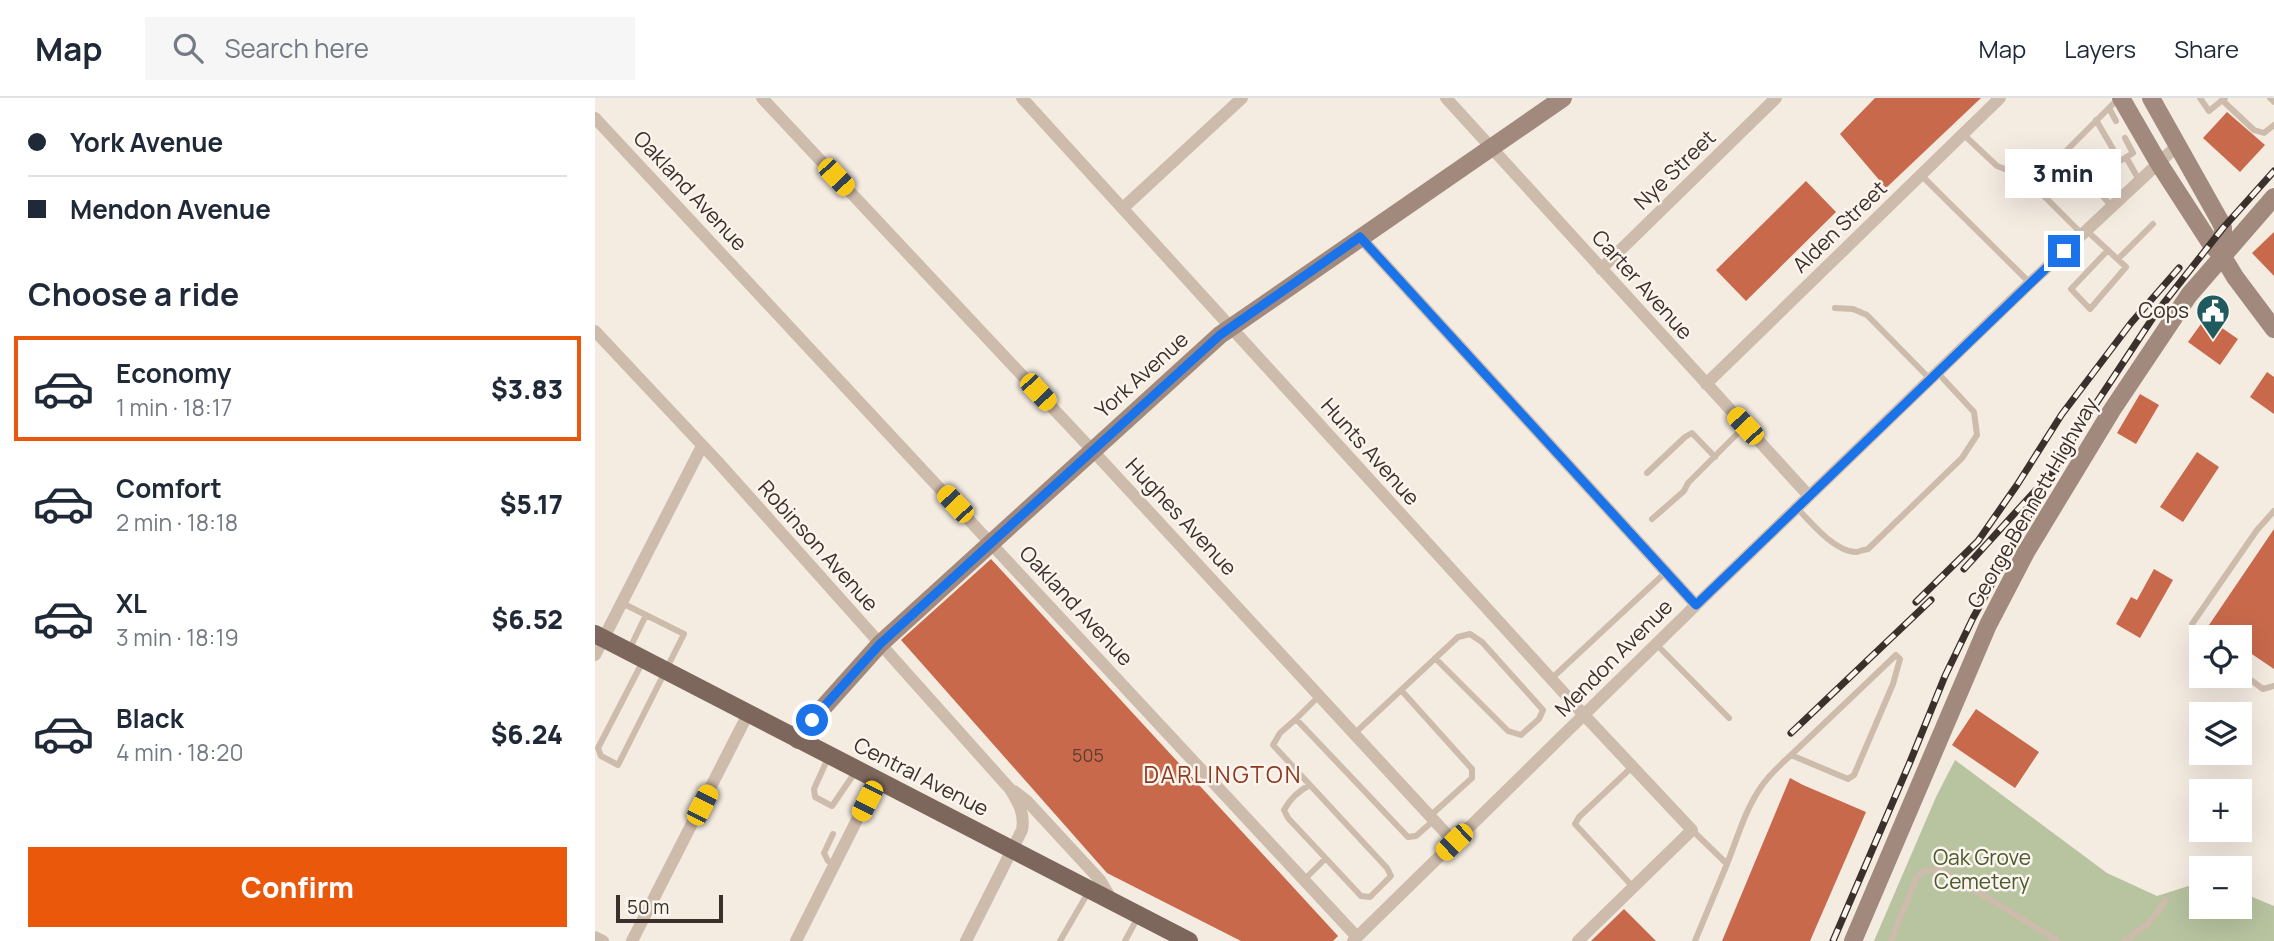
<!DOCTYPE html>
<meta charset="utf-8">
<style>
body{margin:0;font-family:Manrope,sans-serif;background:#f6f6f7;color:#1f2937;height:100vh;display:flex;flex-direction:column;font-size:26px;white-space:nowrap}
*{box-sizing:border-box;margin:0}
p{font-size:23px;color:#747a83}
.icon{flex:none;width:38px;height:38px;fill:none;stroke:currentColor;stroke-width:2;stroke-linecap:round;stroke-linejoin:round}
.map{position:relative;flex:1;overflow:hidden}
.panel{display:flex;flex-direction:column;background:#fff;width:595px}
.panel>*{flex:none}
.guide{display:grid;align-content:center;height:154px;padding:0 28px;background:#fff}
.tools{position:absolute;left:1594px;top:527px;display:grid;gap:14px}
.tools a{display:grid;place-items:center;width:63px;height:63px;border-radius:0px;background:#fff;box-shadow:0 7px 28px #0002;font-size:35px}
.scale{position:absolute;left:21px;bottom:18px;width:107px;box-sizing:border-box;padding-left:7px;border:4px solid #3b302b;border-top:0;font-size:19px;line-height:24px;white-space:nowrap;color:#3b302b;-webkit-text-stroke:5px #fbf5ee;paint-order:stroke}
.end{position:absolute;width:32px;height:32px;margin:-16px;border:9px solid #1a73e8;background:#fff;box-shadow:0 0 0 4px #fff}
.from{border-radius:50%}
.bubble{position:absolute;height:49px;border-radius:0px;background:#fff;box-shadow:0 7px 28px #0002;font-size:23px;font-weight:800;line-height:49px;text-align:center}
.car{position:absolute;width:21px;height:42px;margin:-21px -10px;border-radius:9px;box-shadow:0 0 5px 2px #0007;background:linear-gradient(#f5c518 24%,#345 0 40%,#f5c518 0 76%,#345 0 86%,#f5c518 0)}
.guide b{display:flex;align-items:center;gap:24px;height:66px;font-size:26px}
.guide b+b{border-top:2px solid #e0e1e3}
.guide i{width:18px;height:18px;background:#1f2937}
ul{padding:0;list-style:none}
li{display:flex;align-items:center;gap:21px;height:105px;margin:0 14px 10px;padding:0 14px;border:4px solid transparent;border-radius:0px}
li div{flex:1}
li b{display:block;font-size:26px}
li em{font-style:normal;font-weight:800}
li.on{border-color:#ea580c}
li>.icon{width:63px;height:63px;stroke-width:1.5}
h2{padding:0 28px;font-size:32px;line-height:84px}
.cta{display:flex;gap:14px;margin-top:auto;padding:14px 28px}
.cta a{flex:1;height:80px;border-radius:0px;background:#ea580c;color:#fff;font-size:28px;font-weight:800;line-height:80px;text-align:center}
header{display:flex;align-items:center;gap:42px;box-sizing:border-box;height:98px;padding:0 35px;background:#fff;border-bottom:2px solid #e0e1e3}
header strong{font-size:33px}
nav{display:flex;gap:38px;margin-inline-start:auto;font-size:24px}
.search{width:490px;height:63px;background:#f6f6f7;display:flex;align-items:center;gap:18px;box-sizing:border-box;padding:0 24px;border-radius:0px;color:#747a83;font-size:26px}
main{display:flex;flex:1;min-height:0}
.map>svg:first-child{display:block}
.green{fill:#b8c4a0}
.building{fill:#c8694b}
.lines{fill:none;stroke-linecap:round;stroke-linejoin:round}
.lane{stroke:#cdbbac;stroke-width:6}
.street{stroke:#cdbbac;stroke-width:12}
.secondary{stroke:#a18a7d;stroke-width:18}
.primary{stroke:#7d675c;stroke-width:18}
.rail-casing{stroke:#3b302b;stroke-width:7}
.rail{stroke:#fbf5ee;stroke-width:4.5;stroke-dasharray:13;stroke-linecap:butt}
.route{stroke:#1a73e8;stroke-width:9}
.labels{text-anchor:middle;stroke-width:5;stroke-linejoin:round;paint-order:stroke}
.number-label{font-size:18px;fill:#5e3e33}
.street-label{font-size:21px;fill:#3b302b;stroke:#fbf5ee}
.poi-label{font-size:21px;fill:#3b302b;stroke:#fbf5ee;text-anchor:end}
.park-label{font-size:21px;fill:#4a5a2e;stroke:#fbf5ee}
.neighbourhood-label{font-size:23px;letter-spacing:2px;fill:#8c3b22;stroke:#fbf5ee}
</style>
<header>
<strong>Map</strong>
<div class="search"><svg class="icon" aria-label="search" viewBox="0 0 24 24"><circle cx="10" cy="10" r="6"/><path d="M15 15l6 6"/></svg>Search here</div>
<nav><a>Map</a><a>Layers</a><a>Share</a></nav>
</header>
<main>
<section class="panel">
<div class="guide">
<b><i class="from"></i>York Avenue</b>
<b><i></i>Mendon Avenue</b>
</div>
<h2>Choose a ride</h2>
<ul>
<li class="on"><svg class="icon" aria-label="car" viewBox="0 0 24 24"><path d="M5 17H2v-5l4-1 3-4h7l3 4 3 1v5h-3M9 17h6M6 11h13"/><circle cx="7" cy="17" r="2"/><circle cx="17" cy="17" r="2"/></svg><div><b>Economy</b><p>1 min · 18:17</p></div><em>$3.83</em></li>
<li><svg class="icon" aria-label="car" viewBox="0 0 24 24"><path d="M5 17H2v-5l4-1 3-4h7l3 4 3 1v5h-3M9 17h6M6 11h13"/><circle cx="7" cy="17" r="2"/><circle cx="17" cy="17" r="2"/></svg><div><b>Comfort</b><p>2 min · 18:18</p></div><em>$5.17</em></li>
<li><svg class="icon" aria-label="car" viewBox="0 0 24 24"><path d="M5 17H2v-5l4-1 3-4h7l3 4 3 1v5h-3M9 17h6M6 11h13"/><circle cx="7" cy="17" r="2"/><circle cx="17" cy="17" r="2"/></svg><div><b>XL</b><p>3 min · 18:19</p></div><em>$6.52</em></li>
<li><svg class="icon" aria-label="car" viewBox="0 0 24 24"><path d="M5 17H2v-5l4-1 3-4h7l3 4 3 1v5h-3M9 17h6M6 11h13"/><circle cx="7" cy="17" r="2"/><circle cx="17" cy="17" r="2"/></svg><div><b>Black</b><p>4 min · 18:20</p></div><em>$6.24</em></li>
</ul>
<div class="cta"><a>Confirm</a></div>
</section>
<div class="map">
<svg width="1679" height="843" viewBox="0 0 1679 843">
<rect width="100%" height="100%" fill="#f4ebe1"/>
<path class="green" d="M 1360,662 L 1512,775 L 1562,798 L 1606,784 L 1606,808 L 1645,808 L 1645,794 L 1679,808 L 1679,843 L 1279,843 L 1341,699 Z"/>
<path class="building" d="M 1280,0 L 1386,0 L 1291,90 L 1245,36 Z
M 1632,14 L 1670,47 L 1645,74 L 1608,40 Z
M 1211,83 L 1241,114 L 1151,203 L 1121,172 Z
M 1679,134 L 1679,178 L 1657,155 Z
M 1611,219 L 1643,241 L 1625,267 L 1593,244 Z
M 1672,274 L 1679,279 L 1679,316 L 1655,299 Z
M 1545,296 L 1564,307 L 1541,346 L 1522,335 Z
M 1602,354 L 1624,369 L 1588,424 L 1565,409 Z
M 1679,431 L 1679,571 L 1645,548 L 1645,539 L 1631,539 L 1614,527 Z
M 396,461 L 743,838 L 738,843 L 646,843 L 512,775 L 306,542 Z
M 1559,471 L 1578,482 L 1545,540 L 1521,526 L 1536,499 L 1542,502 Z
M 1381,611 L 1444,654 L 1420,690 L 1357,647 Z
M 1195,680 L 1208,687 L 1271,714 L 1215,843 L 1127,843 Z
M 1029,811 L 1061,843 L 996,843 Z"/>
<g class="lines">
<path class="lane" d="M 1605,0 L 1614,13 L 1630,0
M 1675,0 L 1679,4
M 1627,2 L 1659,32 L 1669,35 L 1679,27
M 1514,10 L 1521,23
M 1501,22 L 1525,63 L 1538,55 L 1530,40
M 1368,36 L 1402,68 L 1430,79 L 1487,136
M 1531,59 L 1544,82
M 1326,77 L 1435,185
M 1516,108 L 1471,53 L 1523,1
M 1491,132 L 1531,169 L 1495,211 L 1476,191 L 1513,152
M 1523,161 L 1558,126
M 1240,210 L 1258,211 L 1272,217 L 1335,281
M 1052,375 L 1090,339 L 1097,335 L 1120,359
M 1202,410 C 1215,424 1241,455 1262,454 C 1262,454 1272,451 1273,451 L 1367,360 L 1382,337 L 1379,314 L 1342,274
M 1057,421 L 1089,393 L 1093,385 L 1150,328
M 27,505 L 89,536 L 23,667 L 6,658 L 3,650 L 48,563
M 1061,546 L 1134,620
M 1606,546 L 1603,544 L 1597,526 L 1662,432 L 1679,413
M 35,550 L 51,517
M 1645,574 L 1668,591 L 1679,588
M 956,581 L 1071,474
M 806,592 L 877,671 L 877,680 L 835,718
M 701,621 L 724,598
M 759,636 L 863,539 L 875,536 L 887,544 L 948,612 L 944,621 L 926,637 L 913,633 L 840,560
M 233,660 L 219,691 L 220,699 L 237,708 L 261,673
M 1037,669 L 984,719 L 980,726 L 1038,789
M 715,687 L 792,770 L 796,778 L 775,799 L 766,798 L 693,720 L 689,712 C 695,701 705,692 715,687 Z
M 715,687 L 678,647 L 685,635 L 701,621 L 813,739 L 821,738 L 838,723
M 1098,733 L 1132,766 L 1100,843
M 238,736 L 229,755 L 233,763 L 240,767
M 1132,766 C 1142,741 1150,712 1166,689 C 1174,677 1185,667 1196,657 L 1301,557 L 1305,561 L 1298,586 L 1259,677 L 1253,681 L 1196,657
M 709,782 L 730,761
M 465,843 L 494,793
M 530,843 L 543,819
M 1296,843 L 1321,781 C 1328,771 1335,771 1347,772 L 1463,843
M 1529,843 L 1553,826 L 1571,802"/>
<path class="street" d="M 167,0 L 498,353 L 859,744
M 427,0 L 989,617 L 1097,732 L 983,843
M 851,0 L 1214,398
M 0,20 L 762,839
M 528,110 L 647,0
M 765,139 L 1101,507
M 1006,171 L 1181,0
M 0,233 L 123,364 L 415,691 C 424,706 430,716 427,732 L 371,843
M 1111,286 L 1405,0
M 0,557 L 107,348
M 419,693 L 432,703 L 505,782 L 518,804
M 0,839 L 8,843
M 37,843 L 153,616
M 201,843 L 282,682
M 758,843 L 1101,507 L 1435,185 L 1583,47"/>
<path class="secondary" d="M 1526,0 L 1563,64 L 1616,146 L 1628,159 L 1640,179 L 1679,231
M 1556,0 L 1625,123 L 1628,130 L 1628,159
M 203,642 L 217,622 L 285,546 L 625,237 L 968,0
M 1258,843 L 1393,527 L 1431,454 L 1517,312 L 1594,197 L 1679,99"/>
<path class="primary" d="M 0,536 L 594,843"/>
<g class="rail-casing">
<path id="rail" d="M 1369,471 L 1440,393
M 1321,504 L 1383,443 L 1422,387 L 1467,316 L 1536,225 L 1584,170
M 1196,635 L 1336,502
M 1238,843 L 1315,664 L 1350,578 L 1378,520 L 1467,357 L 1561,215 L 1628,130 L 1679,73"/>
</g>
<use href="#rail" class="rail"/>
</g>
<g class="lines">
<path class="route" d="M 217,622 L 285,546 L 625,237 L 765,139 L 1101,507 L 1469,153"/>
</g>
<defs>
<g id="civic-pin" transform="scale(1.75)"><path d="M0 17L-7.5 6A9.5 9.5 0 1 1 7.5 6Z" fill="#1f5a5e" stroke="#fbf5ee"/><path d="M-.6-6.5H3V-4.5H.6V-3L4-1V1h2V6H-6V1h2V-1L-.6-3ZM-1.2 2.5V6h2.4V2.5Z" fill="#fff"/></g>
</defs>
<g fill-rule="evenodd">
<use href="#civic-pin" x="1618" y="213"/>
</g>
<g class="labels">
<g class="number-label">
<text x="493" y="664">505</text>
</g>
<g class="street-label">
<text transform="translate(1080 72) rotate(-44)" y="7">Nye Street</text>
<text transform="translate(95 93) rotate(47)" y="7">Oakland Avenue</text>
<text transform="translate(1245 129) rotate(-44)" y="7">Alden Street</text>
<text transform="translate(1047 187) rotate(48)" y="7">Carter Avenue</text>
<text transform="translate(547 277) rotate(-42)" y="7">York Avenue</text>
<text transform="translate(775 354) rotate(48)" y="7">Hunts Avenue</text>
<text transform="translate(1438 405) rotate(-60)" y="7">George Bennett Highway</text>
<text transform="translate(586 419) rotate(47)" y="7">Hughes Avenue</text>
<text transform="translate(223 448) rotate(48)" y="7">Robinson Avenue</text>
<text transform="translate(481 508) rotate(47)" y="7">Oakland Avenue</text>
<text transform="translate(1019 560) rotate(-45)" y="7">Mendon Avenue</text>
<text transform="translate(326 679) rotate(27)" y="7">Central Avenue</text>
</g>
<g class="poi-label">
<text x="1594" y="220">Cops</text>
</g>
<g class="park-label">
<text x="1387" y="767">Oak Grove<tspan x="1387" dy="24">Cemetery</tspan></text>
</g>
<g class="neighbourhood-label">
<text x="628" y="685">DARLINGTON</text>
</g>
</g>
</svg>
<div class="tools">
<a><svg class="icon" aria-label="locate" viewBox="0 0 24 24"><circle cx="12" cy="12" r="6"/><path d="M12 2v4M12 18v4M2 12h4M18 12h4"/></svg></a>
<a><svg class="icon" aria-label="layers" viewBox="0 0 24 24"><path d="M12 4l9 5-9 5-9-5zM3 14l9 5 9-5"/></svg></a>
<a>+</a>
<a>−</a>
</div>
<div class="scale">50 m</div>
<i class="end from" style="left:217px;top:622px"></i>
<i class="end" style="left:1469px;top:153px"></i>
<div class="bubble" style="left:1410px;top:51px;width:116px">3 min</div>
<i class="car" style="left:241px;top:79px;rotate:137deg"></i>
<i class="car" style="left:443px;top:294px;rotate:137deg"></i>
<i class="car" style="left:1150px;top:328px;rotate:317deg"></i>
<i class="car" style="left:360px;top:406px;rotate:317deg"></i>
<i class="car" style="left:272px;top:703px;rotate:207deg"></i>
<i class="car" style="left:107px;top:707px;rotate:27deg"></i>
<i class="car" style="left:859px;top:744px;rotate:226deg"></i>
</div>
</main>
